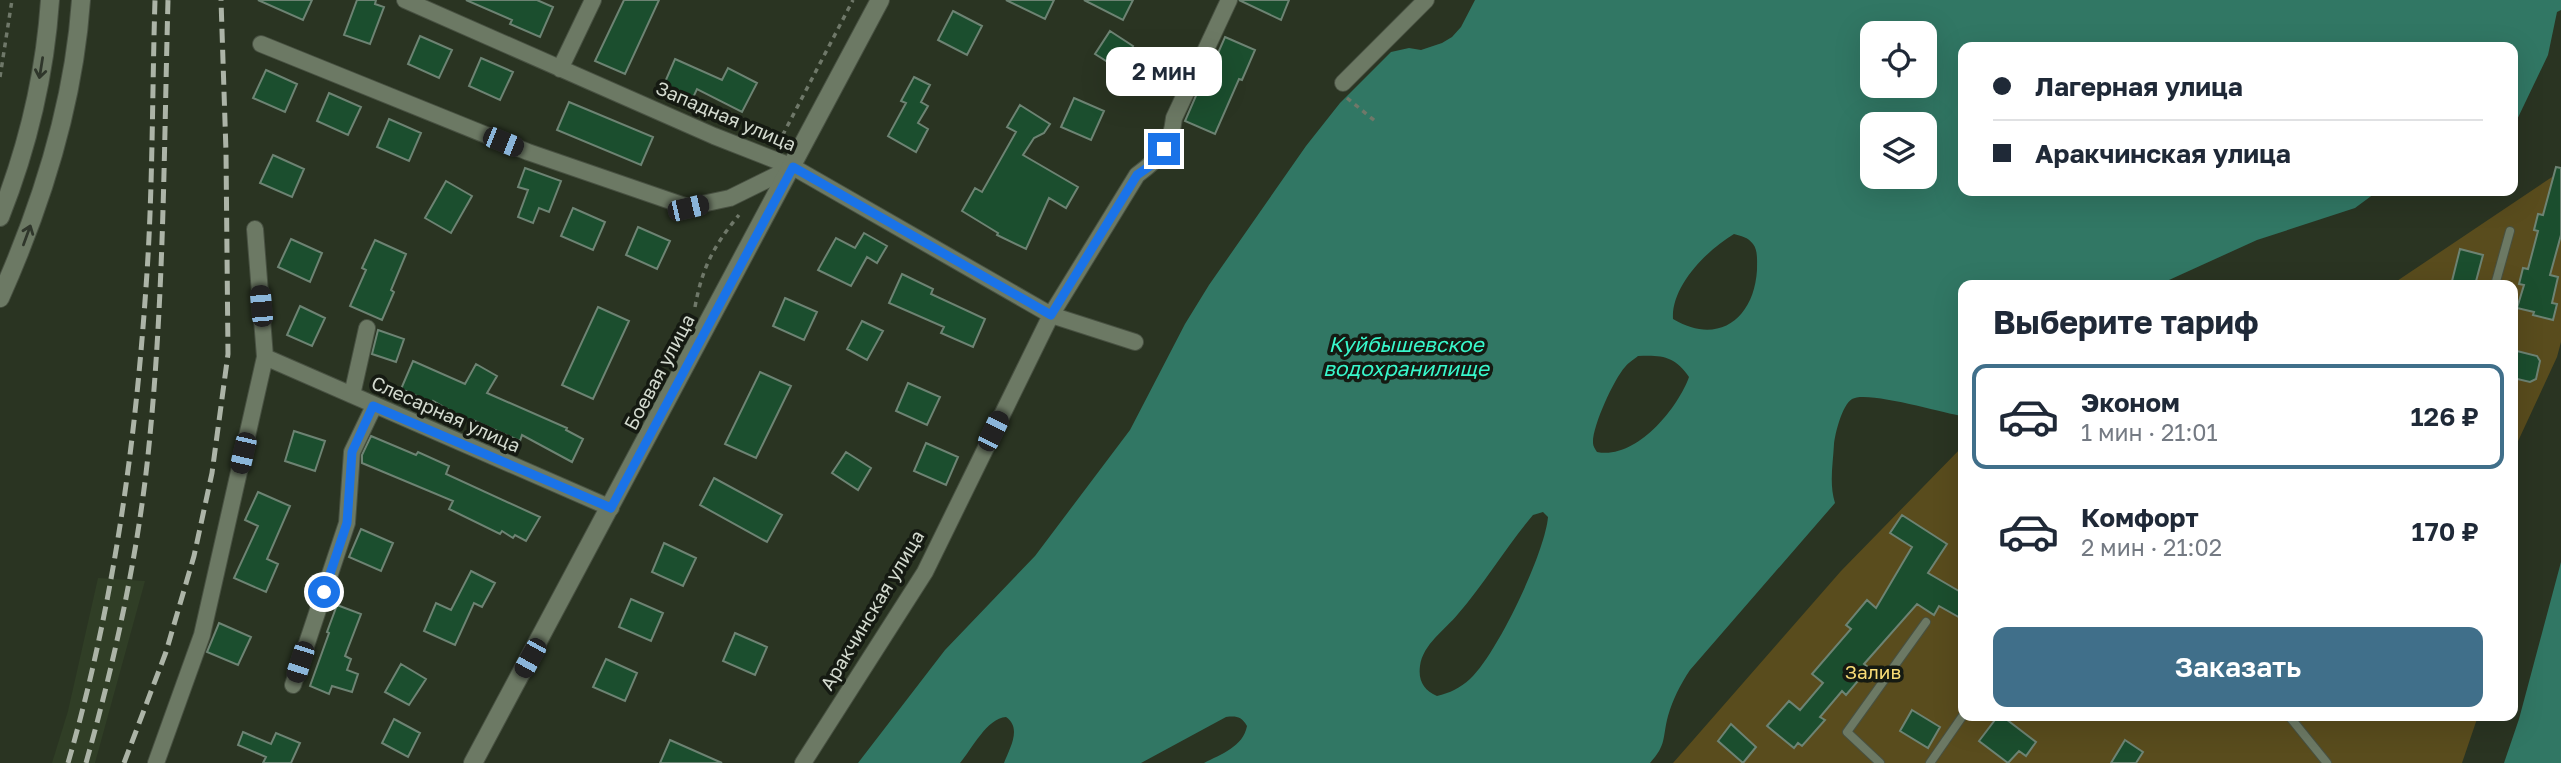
<!DOCTYPE html>
<html lang="ru">
<meta charset="utf-8">
<style>
body{margin:0;font-family:"Golos Text",sans-serif;background:#f2f2f3;color:#1f2937;height:100vh;display:flex;flex-direction:column;font-size:26px;white-space:nowrap}
*{box-sizing:border-box;margin:0}
p{font-size:23px;color:#747a83}
.icon{flex:none;width:38px;height:38px;fill:none;stroke:currentColor;stroke-width:2;stroke-linecap:round;stroke-linejoin:round}
.map{position:relative;flex:1;overflow:hidden}
.side{position:absolute;left:1958px;top:280px;width:560px;height:441px;display:flex;flex-direction:column;background:#fff;border-radius:14px;box-shadow:0 7px 28px #0002}
.side>*{flex:none}
.banner{position:absolute;left:1958px;top:42px;width:560px;height:154px;border-radius:14px;box-shadow:0 7px 28px #0002;display:grid;align-content:center;height:154px;padding:0 35px;background:#fff}
.controls{position:absolute;left:1860px;top:21px;display:grid;gap:14px}
.controls a{display:grid;place-items:center;width:77px;height:77px;border-radius:14px;background:#fff;box-shadow:0 7px 28px #0002;font-size:35px}
.end{position:absolute;width:32px;height:32px;margin:-16px;border:9px solid #1a73e8;background:#fff;box-shadow:0 0 0 4px #fff}
.from{border-radius:50%}
.bubble{position:absolute;height:49px;border-radius:14px;background:#fff;box-shadow:0 7px 28px #0002;font-size:23px;font-weight:600;line-height:49px;text-align:center}
.car{position:absolute;width:21px;height:42px;margin:-21px -10px;border-radius:9px;box-shadow:0 0 5px 2px #0007;background:linear-gradient(#222 24%,#8ab4d8 0 40%,#222 0 76%,#8ab4d8 0 86%,#222 0)}
.banner b{display:flex;align-items:center;gap:24px;height:66px;font-size:26px}
.banner b+b{border-top:2px solid #e0e1e3}
.banner i{width:18px;height:18px;background:#1f2937}
ul{padding:0;list-style:none}
li{display:flex;align-items:center;gap:21px;height:105px;margin:0 14px 10px;padding:0 21px;border:4px solid transparent;border-radius:14px}
li div{flex:1}
li b{display:block;font-size:26px}
li em{font-style:normal;font-weight:600}
li.current{border-color:#406f8a}
li>.icon{width:63px;height:63px;stroke-width:1.5}
h2{padding:0 35px;font-size:32px;line-height:84px}
.primary-button{display:flex;gap:14px;margin-top:auto;padding:14px 35px}
.primary-button a{flex:1;height:80px;border-radius:14px;background:#406f8a;color:#fff;font-size:28px;font-weight:600;line-height:80px;text-align:center}
.map>svg:first-child{display:block}
.built{fill:#303e26}
.green{fill:#594c1d}
.water{fill:#317764;fill-rule:evenodd}
.building{fill:#1b4e2e;stroke:#6d8373;stroke-width:2}
.lines{fill:none;stroke-linecap:round;stroke-linejoin:round}
.service-casing{stroke:#485142;stroke-width:10}
.minor-casing{stroke:#485142;stroke-width:18}
.secondary-casing{stroke:#485142;stroke-width:20}
.path{stroke:#6f7869;stroke-width:3.5;stroke-dasharray:5 5;stroke-linecap:butt}
.service{stroke:#6c7964;stroke-width:8}
.minor{stroke:#6c7964;stroke-width:16}
.secondary{stroke:#6c7964;stroke-width:18}
.rail{stroke:#acb4a7;stroke-width:5;stroke-dasharray:14 7;stroke-linecap:butt}
.oneway{stroke:#2f362b}
.route{stroke:#1a73e8;stroke-width:9}
.labels{text-anchor:middle;stroke-width:7;stroke-linejoin:round;paint-order:stroke}
.street-label{font-size:19px;fill:#d3dacf;stroke:#151a12}
.park-label{font-size:19px;fill:#f9dc76;stroke:#151a12}
.water-label{font-size:21px;font-style:italic;fill:#38f7cb;stroke:#151a12}
</style>
<div class="map">
<svg width="2561" height="763" viewBox="0 0 2561 763">
<rect width="100%" height="100%" fill="#2a3422"/>
<path class="built" d="M 98,578 L 145,581 L 95,763 L 52,763 L 68,711 Z"/>
<path class="green" d="M 2561,171 L 2561,342 L 2557,357 L 2513,452 L 2513,285 L 2391,285 Z
M 1963,446 L 1964,716 L 2478,716 L 2462,763 L 1673,763 L 1841,571 Z"/>
<path class="water" d="M 1475,0 L 2561,0 L 2561,10 L 2557,12 L 2548,55 L 2513,128 L 2513,47 L 1964,47 L 1964,191 L 2378,191 L 2355,208 L 2257,240 L 2158,285 L 1964,285 L 1963,416 C 1942,413 1867,390 1852,399 C 1842,405 1835,434 1834,444 C 1833,464 1829,484 1835,503 L 1690,670 C 1680,685 1673,699 1668,716 C 1662,739 1667,744 1650,763 L 1204,763 C 1221,754 1243,747 1247,726 C 1241,716 1236,716 1226,717 L 1141,763 L 1004,763 C 1010,748 1022,728 1006,717 C 987,718 972,749 960,763 L 858,763 L 945,650 L 1035,556 L 1130,430 L 1185,324 L 1209,285 L 1306,146 L 1340,103 L 1391,52 L 1409,48 L 1421,50 L 1442,43 L 1452,37 L 1461,27 ZM 1872,33 L 1925,33 L 1925,86 L 1872,86 ZM 1872,124 L 1925,124 L 1925,177 L 1872,177 ZM 1734,234 C 1741,236 1748,237 1753,244 C 1758,250 1757,261 1757,270 C 1754,319 1718,346 1673,319 C 1671,286 1707,250 1734,234 ZM 1638,356 C 1662,355 1675,356 1689,377 C 1677,410 1635,460 1597,452 C 1595,449 1593,446 1593,443 C 1592,427 1614,379 1625,367 C 1629,362 1633,360 1638,356 ZM 1543,512 L 1548,517 C 1545,553 1497,654 1470,679 C 1460,688 1450,693 1437,696 C 1424,690 1418,681 1420,666 C 1423,644 1445,630 1458,614 C 1485,583 1506,547 1533,515 Z
M 2561,562 L 2561,763 L 2504,763 L 2519,719 Z"/>
<path class="building" d="M 258,0 L 312,0 L 303,20 Z
M 357,0 L 376,0 L 375,4 L 384,7 L 370,44 L 344,35 Z
M 466,0 L 537,0 L 553,7 L 540,37 L 510,24 L 512,20 Z
M 624,0 L 659,0 L 625,74 L 595,61 Z
M 1006,0 L 1054,0 L 1045,19 Z
M 1084,0 L 1133,0 L 1123,20 Z
M 1239,0 L 1289,0 L 1281,20 Z
M 953,11 L 982,26 L 967,55 L 938,40 Z
M 1110,31 L 1133,46 L 1119,69 L 1095,54 Z
M 420,36 L 452,50 L 439,78 L 408,64 Z
M 1225,37 L 1255,50 L 1242,80 L 1239,79 L 1215,134 L 1185,121 L 1198,91 L 1201,92 Z
M 481,58 L 513,72 L 500,100 L 469,86 Z
M 675,59 L 722,80 L 728,68 L 757,83 L 742,112 L 697,89 L 691,102 L 662,89 Z
M 266,70 L 297,84 L 285,112 L 253,98 Z
M 914,77 L 930,85 L 921,102 L 928,106 L 918,123 L 928,129 L 916,152 L 888,136 L 906,103 L 901,101 Z
M 329,93 L 361,107 L 348,135 L 317,121 Z
M 1074,98 L 1104,111 L 1091,140 L 1061,127 Z
M 569,102 L 653,137 L 641,165 L 557,130 Z
M 1020,105 L 1050,124 L 1044,133 L 1034,138 L 1023,155 L 1078,187 L 1066,208 L 1049,198 L 1026,249 L 997,235 L 998,233 L 962,211 L 975,188 L 982,192 L 1016,132 L 1007,127 Z
M 389,119 L 421,133 L 409,161 L 377,147 Z
M 273,155 L 304,169 L 292,197 L 260,183 Z
M 2556,167 L 2561,168 L 2561,235 L 2550,275 L 2558,277 L 2552,303 L 2557,304 L 2553,320 L 2533,315 L 2534,312 L 2517,308 L 2524,285 L 2519,284 L 2523,268 L 2528,269 L 2538,231 L 2534,230 L 2538,214 L 2543,215 Z
M 525,168 L 561,181 L 549,212 L 539,208 L 533,223 L 518,217 L 528,190 L 518,187 Z
M 446,181 L 472,196 L 451,233 L 425,218 Z
M 573,208 L 605,222 L 593,250 L 561,236 Z
M 638,227 L 670,241 L 657,269 L 626,255 Z
M 864,233 L 887,246 L 877,263 L 867,257 L 851,286 L 818,270 L 836,238 L 855,248 Z
M 291,239 L 322,253 L 310,282 L 278,267 Z
M 375,240 L 406,254 L 391,290 L 394,292 L 382,320 L 350,306 L 366,270 L 362,268 Z
M 2460,249 L 2483,255 L 2475,285 L 2451,285 Z
M 902,274 L 933,289 L 931,294 L 985,319 L 973,347 L 941,333 L 944,327 L 889,303 Z
M 785,298 L 817,312 L 804,340 L 773,326 Z
M 300,306 L 325,318 L 312,346 L 287,335 Z
M 598,307 L 629,321 L 593,399 L 562,385 Z
M 862,321 L 883,331 L 867,360 L 847,349 Z
M 378,330 L 404,339 L 396,362 L 372,354 Z
M 2513,350 L 2537,356 L 2540,361 L 2536,379 L 2530,382 L 2513,378 Z
M 413,361 L 465,384 L 476,364 L 497,376 L 487,393 L 567,428 L 566,430 L 583,439 L 572,462 L 522,435 L 520,441 L 473,420 L 472,423 L 433,401 L 432,403 L 401,389 Z
M 760,372 L 791,386 L 756,458 L 725,444 Z
M 908,383 L 940,397 L 927,425 L 896,411 Z
M 294,431 L 325,441 L 315,471 L 285,461 Z
M 371,436 L 416,455 L 418,452 L 449,466 L 446,474 L 540,517 L 526,541 L 515,535 L 513,538 L 502,531 L 500,534 L 449,509 L 453,501 L 362,463 L 362,455 Z
M 926,443 L 958,457 L 946,485 L 914,471 Z
M 846,452 L 871,468 L 858,490 L 832,473 Z
M 714,478 L 782,515 L 767,542 L 700,505 Z
M 258,492 L 290,506 L 267,559 L 278,564 L 266,592 L 234,578 L 258,526 L 245,520 Z
M 1902,515 L 1947,544 L 1928,573 L 1964,594 L 1964,620 L 1939,606 L 1934,615 L 1917,604 L 1864,664 L 1869,668 L 1846,695 L 1842,691 L 1820,717 L 1825,720 L 1802,746 L 1798,743 L 1794,748 L 1767,726 L 1789,701 L 1800,710 L 1823,683 L 1812,674 L 1851,629 L 1846,625 L 1867,600 L 1876,608 L 1912,547 L 1890,533 Z
M 361,529 L 393,543 L 381,571 L 349,557 Z
M 664,543 L 696,558 L 683,586 L 652,572 Z
M 471,571 L 495,583 L 482,607 L 474,603 L 455,645 L 424,631 L 436,603 L 451,610 Z
M 631,599 L 663,613 L 651,641 L 619,627 Z
M 337,605 L 361,614 L 345,656 L 351,659 L 347,670 L 358,674 L 352,692 L 332,686 L 329,694 L 310,686 L 329,633 L 327,632 Z
M 219,623 L 251,637 L 238,665 L 207,652 Z
M 735,633 L 767,647 L 755,675 L 723,661 Z
M 606,659 L 637,673 L 625,701 L 593,687 Z
M 401,664 L 426,679 L 409,705 L 385,692 Z
M 1912,710 L 1940,727 L 1928,748 L 1900,731 Z
M 1998,716 L 2002,716 L 2036,742 L 2026,756 L 2019,751 L 2008,763 L 1979,741 Z
M 394,719 L 420,733 L 408,757 L 382,743 Z
M 1731,724 L 1756,747 L 1743,763 L 1718,741 Z
M 243,732 L 271,744 L 276,733 L 300,743 L 291,763 L 263,763 L 266,757 L 238,745 Z
M 670,740 L 722,763 L 660,763 Z
M 2125,740 L 2143,752 L 2136,763 L 2111,763 Z"/>
<g class="lines">
<g class="service-casing">
<path id="service" d="M 2495,285 L 2510,231
M 2289,716 L 2327,763
M 1880,763 L 1847,732 L 1926,622
M 1930,763 L 1964,714"/>
</g>
<g class="minor-casing">
<path id="minor" d="M 405,0 L 714,136 L 793,167 L 1051,315 L 1135,342
M 261,44 L 528,152 L 688,207 L 730,198 L 793,167
M 560,69 L 593,0
M 1343,83 L 1426,0
M 265,357 L 611,508
M 352,395 L 367,328
M 293,685 L 347,523 L 352,452 L 374,406
M 156,763 L 202,635 L 265,357 L 255,229
M 803,763 L 925,572 L 1051,315 L 1137,175 C 1160,158 1171,147 1174,118 L 1229,0"/>
</g>
<g class="secondary-casing">
<path id="secondary" d="M 0,217 C 27,149 45,74 50,0
M 0,298 C 42,204 74,103 81,0
M 473,763 L 880,0"/>
</g>
<path class="path" d="M 0,77 L 12,0
M 1347,98 L 1375,121
M 778,144 L 853,0
M 695,307 C 702,268 714,245 739,215"/>
<use href="#service" class="service"/>
<use href="#minor" class="minor"/>
<use href="#secondary" class="secondary"/>
<path class="rail" d="M 68,763 C 113,608 135,448 146,287 C 153,192 152,95 155,0
M 86,763 C 116,656 140,546 150,435 C 164,291 164,145 168,0
M 124,763 L 166,652 L 194,556 L 212,473 L 228,354 L 226,152 L 221,0"/>
</g>
<defs><path id="oneway-shaft" d="M-6 0H5M1.5-3L5.5 0L1.5 3" fill="none" stroke-width="1.6" stroke-linecap="round" stroke-linejoin="round" transform="scale(1.75)"/></defs>
<g class="oneway">
<use href="#oneway-shaft" transform="translate(41 68) rotate(99)"/>
<use href="#oneway-shaft" transform="translate(27 235) rotate(-70)"/>
</g>
<g class="lines">
<path class="route" d="M 324,592 L 347,523 L 352,452 L 373,406 L 611,508 L 793,167 L 1051,315 L 1137,175 L 1157,161 L 1164,149"/>
</g>
<g class="labels">
<g class="street-label">
<text transform="translate(726 116) rotate(23)" y="7">Западная улица</text>
<text transform="translate(659 372) rotate(-62)" y="7">Боевая улица</text>
<text transform="translate(446 414) rotate(24)" y="7">Слесарная улица</text>
<text transform="translate(872 610) rotate(-59)" y="7">Аракчинская улица</text>
</g>
<g class="park-label">
<text x="1873" y="679">Залив</text>
</g>
<g class="water-label">
<text x="1406" y="352">Куйбышевское<tspan x="1406" dy="24">водохранилище</tspan></text>
</g>
</g>
</svg>
<div class="controls">
<a><svg class="icon" aria-label="locate" viewBox="0 0 24 24"><circle cx="12" cy="12" r="6"/><path d="M12 2v4M12 18v4M2 12h4M18 12h4"/></svg></a>
<a><svg class="icon" aria-label="layers" viewBox="0 0 24 24"><path d="M12 4l9 5-9 5-9-5zM3 14l9 5 9-5"/></svg></a>
</div>
<i class="end from" style="left:324px;top:592px"></i>
<i class="end" style="left:1164px;top:149px"></i>
<div class="bubble" style="left:1106px;top:47px;width:116px">2 мин</div>
<i class="car" style="left:503px;top:142px;rotate:112deg"></i>
<i class="car" style="left:688px;top:208px;rotate:77deg"></i>
<i class="car" style="left:261px;top:306px;rotate:355deg"></i>
<i class="car" style="left:993px;top:431px;rotate:26deg"></i>
<i class="car" style="left:243px;top:453px;rotate:193deg"></i>
<i class="car" style="left:530px;top:658px;rotate:209deg"></i>
<i class="car" style="left:300px;top:662px;rotate:198deg"></i>
<div class="banner">
<b><i class="from"></i>Лагерная улица</b>
<b><i></i>Аракчинская улица</b>
</div>
<section class="side">
<h2>Выберите тариф</h2>
<ul>
<li class="current"><svg class="icon" aria-label="car" viewBox="0 0 24 24"><path d="M5 17H2v-5l4-1 3-4h7l3 4 3 1v5h-3M9 17h6M6 11h13"/><circle cx="7" cy="17" r="2"/><circle cx="17" cy="17" r="2"/></svg><div><b>Эконом</b><p>1 мин · 21:01</p></div><em>126 ₽</em></li>
<li><svg class="icon" aria-label="car" viewBox="0 0 24 24"><path d="M5 17H2v-5l4-1 3-4h7l3 4 3 1v5h-3M9 17h6M6 11h13"/><circle cx="7" cy="17" r="2"/><circle cx="17" cy="17" r="2"/></svg><div><b>Комфорт</b><p>2 мин · 21:02</p></div><em>170 ₽</em></li>
</ul>
<div class="primary-button"><a>Заказать</a></div>
</section>
</div>
